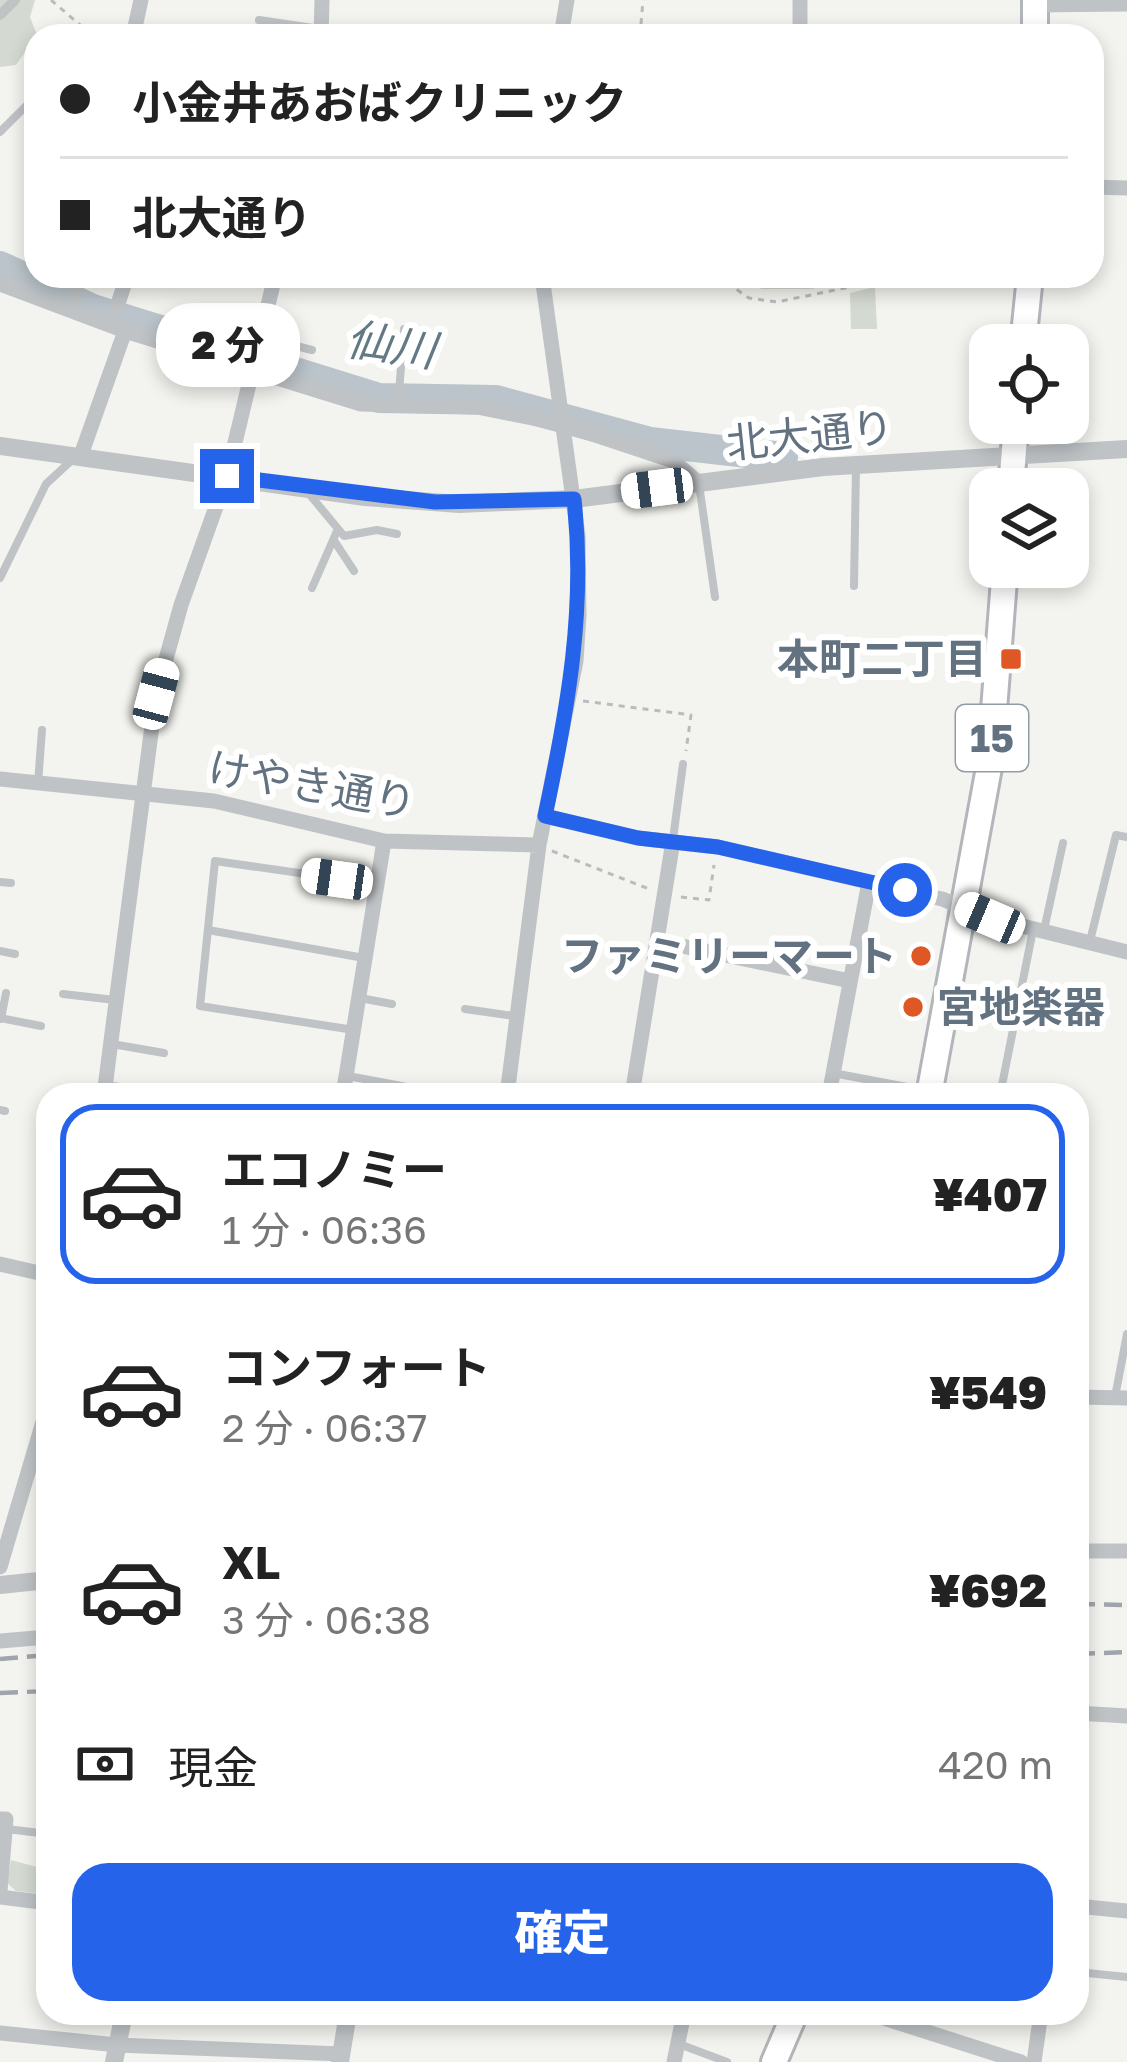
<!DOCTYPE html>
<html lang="ja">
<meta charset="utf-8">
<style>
body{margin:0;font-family:"Golos Text","Noto Sans JP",sans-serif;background:#f2f2f2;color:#222;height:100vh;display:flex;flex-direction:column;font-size:45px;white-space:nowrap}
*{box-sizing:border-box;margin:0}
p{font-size:39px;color:#767676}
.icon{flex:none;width:66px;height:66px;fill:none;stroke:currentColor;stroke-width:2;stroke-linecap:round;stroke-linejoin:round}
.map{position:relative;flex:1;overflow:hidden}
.sheet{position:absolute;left:36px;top:1083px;width:1053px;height:942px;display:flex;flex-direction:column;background:#fff;border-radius:36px;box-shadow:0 6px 18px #0003}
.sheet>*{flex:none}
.top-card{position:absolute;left:24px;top:24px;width:1080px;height:264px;border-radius:36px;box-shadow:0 6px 18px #0003;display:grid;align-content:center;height:264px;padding:0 36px;background:#fff}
.buttons{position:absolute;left:969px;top:324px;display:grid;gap:24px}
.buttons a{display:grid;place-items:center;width:120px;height:120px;border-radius:24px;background:#fff;box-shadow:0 6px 18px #0003;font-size:60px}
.end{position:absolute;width:54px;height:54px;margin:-27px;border:15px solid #2563eb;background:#fff;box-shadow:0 0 0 6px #fff}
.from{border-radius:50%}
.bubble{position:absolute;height:84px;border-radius:36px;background:#fff;box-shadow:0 6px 18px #0003;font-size:39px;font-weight:800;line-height:84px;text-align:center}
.car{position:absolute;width:36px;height:72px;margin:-36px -18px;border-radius:15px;box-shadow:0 0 9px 3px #0007;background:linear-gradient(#fff 24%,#345 0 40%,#fff 0 76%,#345 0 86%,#fff 0)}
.top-card b{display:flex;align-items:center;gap:42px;height:114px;font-size:45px}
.top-card b+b{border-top:3px solid #e0e0e0}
.top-card i{width:30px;height:30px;background:#222}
ul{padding:21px 0 0;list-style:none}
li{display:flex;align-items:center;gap:36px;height:180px;margin:0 24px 18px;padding:0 12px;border:6px solid transparent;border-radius:36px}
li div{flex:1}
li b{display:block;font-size:45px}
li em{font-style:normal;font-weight:800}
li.selected{border-color:#2563eb}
li>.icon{width:108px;height:108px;stroke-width:1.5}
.pay{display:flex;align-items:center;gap:30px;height:132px;padding:0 36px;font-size:45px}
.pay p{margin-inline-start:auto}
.action{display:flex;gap:24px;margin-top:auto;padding:24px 36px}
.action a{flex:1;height:138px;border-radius:36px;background:#2563eb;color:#fff;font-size:48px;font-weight:800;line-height:138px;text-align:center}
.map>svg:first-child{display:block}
.green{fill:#d4dad1}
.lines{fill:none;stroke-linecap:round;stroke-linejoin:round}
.river{stroke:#bac4ca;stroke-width:30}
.primary-casing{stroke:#b2b6ba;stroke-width:30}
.path{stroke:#b9bbbd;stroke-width:3;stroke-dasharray:6 6;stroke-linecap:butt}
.service{stroke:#bfc3c6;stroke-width:8}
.pedestrian{stroke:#bfc3c6;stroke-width:10}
.minor{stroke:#bfc3c6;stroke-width:15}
.tertiary{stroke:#bfc3c6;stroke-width:18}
.primary{stroke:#fff;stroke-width:24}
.rail{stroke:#a0a5ab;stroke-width:4.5;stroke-dasharray:18 9;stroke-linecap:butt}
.route{stroke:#2563eb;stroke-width:15}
.poi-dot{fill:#de5725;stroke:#fff;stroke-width:4.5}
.labels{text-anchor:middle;stroke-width:12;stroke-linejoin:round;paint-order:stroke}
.shield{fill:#fff;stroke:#929ca6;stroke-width:3}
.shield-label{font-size:39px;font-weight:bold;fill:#637280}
.street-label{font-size:42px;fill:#637280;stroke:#fff}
.poi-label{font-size:42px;font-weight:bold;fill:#637280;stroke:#fff;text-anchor:end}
.water-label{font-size:45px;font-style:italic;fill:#637a85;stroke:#fff}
</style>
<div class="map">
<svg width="1127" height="2062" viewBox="0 0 1127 2062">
<rect width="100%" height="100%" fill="#f3f4ef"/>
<path class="green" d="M 0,0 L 35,0 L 30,17 L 37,35 L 16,65 L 0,67 Z
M 752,276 L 896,276 L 810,289 L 761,289 Z
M 875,287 L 877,329 L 851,329 L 850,293 Z
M 11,1860 L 48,1870 L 48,1895 L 16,1891 L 7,1883 Z"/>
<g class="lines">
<path class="river" d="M 0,266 L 93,309 L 379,398 L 496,400 L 650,442 L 783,457"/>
<g class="primary-casing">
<path id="primary" d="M 1035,0 L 1035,36
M 1023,345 L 1030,276
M 1011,489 L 1016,423
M 929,1095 L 990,762 L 1005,567
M 774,2062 L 795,2013"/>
</g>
<path class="path" d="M 51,0 L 93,36
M 640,36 L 643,0
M 717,276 L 749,298 L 777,302 L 903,276
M 583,701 L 691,715 L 686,751
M 552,851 L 649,889
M 681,897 L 709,900 L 714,865
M 713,1095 L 715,1086 L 742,1095"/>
<path class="service" d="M 259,20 L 320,29
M 0,132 L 34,98
M 265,338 L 312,350
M 398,405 L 404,329
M 699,484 L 715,597
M 305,489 L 344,536 L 377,530 L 397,534
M 335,542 L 354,571
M 0,578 L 46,484 L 73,459
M 854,586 L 856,466
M 312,588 L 337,531
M 38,783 L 42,730
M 673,839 L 683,764
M 0,882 L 11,883
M 208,930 L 364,958
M 1044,930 L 1063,843
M 1090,941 L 1116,835 L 1127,837
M 0,951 L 15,954
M 63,994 L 115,1000
M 360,998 L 392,1004
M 951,1008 L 1015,1020
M 465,1009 L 514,1016
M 0,1018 L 41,1026
M 1,1019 L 6,993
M 354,1030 L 200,1006 L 215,861 L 376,884
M 112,1044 L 164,1053
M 833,1073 L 923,1090
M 348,1076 L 450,1095
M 107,1085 L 161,1094
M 1000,1095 L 1033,930
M 0,1110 L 5,1111
M 1115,1397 L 1127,1334
M 7,1829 L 48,1834
M 1077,1972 L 1127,1977
M 679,2044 L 727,2062"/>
<path class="pedestrian" d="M 0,15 L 15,0"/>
<path class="minor" d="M 1035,5 L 1127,4
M 133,36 L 141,0
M 321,36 L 322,0
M 561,36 L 567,0
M 800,36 L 800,0
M 1092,187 L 1127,188
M 0,284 L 125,331 L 361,404 L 477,407 L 562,424 L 673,461 L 698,482
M 72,310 L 78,276
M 116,310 L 127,276
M 81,455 L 125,331
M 0,779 L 214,801 L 384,841 L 539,845
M 545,816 L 638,838 L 718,847 L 942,899 L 990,918 L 1127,952
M 658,941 L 850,981
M 104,1095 L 156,695 L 181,605 L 227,476 L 275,276
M 343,1095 L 384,841
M 507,1095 L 539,845 L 576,661 L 579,615 L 578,535 L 542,276
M 632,1095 L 673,841
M 829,1095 L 869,882
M 0,1264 L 48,1275
M 1077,1397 L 1127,1398
M 1077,1551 L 1127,1551
M 0,1567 L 48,1405
M 0,1641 L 48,1637
M 1077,1713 L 1127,1716
M 1077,1743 L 1081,1713
M 0,1819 L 6,1819 L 0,1891
M 0,1897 L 48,1903
M 1077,1906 L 1127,1911
M 868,2013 L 1021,2062
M 0,2033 L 117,2045 L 342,2054
M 674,2062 L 684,2013
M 1034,2062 L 1041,2013"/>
<path class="tertiary" d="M 0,446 L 365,497 L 459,504 L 574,499 L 823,467 L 1127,449
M 0,1585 L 48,1580
M 114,2062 L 124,2013
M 340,2062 L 348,2013"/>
<use href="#primary" class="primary"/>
<path class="rail" d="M 1077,1604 L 1127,1605
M 1077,1654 L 1127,1652
M 0,1659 L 48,1655
M 0,1693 L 48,1691"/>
</g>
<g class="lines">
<path class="route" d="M 227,476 L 435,502 L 574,499 C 586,608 568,708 545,816 L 638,838 L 718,847 L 905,890"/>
</g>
<g class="poi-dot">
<rect x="999" y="647" width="24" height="24" rx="6"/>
<circle cx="921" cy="956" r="12"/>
<circle cx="913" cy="1007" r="12"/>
</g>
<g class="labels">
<rect class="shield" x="956" y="705" width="72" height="66" rx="9"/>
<g class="shield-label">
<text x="992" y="752">15</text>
</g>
<g class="street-label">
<text transform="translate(810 435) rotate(-6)" y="15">北大通り</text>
<text transform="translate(312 785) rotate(10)" y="15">けやき通り</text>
</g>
<g class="poi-label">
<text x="987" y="674">本町二丁目</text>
<text x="897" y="971">ファミリーマート</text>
<text x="937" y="1022" text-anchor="start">宮地楽器</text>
</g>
<g class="water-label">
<text transform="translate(391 345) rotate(8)" y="16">仙川</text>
</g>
</g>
</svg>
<div class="buttons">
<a><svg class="icon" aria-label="locate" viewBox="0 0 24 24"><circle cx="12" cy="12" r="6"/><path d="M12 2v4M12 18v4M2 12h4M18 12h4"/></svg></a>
<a><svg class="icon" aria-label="layers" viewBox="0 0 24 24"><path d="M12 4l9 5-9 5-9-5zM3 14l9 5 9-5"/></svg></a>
</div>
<i class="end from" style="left:905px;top:890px"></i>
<i class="end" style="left:227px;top:476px"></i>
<div class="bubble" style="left:156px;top:303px;width:144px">2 分</div>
<i class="car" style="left:657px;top:488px;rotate:263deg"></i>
<i class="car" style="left:156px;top:694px;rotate:15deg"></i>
<i class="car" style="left:337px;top:879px;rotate:278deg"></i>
<i class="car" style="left:990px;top:918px;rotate:293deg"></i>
<div class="top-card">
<b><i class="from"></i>小金井あおばクリニック</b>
<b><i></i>北大通り</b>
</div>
<section class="sheet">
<ul>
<li class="selected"><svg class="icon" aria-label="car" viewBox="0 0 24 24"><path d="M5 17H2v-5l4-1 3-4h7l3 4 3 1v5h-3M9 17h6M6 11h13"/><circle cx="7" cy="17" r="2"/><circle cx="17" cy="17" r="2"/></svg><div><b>エコノミー</b><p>1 分 · 06:36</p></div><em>¥407</em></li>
<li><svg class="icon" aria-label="car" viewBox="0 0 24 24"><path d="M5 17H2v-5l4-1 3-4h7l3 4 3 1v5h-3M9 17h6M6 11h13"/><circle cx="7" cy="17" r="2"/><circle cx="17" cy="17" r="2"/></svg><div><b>コンフォート</b><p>2 分 · 06:37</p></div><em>¥549</em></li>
<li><svg class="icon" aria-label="car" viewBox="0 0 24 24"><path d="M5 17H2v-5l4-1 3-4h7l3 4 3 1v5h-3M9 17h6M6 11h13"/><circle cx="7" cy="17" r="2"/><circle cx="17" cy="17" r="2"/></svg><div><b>XL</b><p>3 分 · 06:38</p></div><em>¥692</em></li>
</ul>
<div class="pay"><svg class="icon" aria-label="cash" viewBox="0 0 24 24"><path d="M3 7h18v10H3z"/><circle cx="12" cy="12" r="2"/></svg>現金<p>420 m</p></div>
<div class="action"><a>確定</a></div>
</section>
</div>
